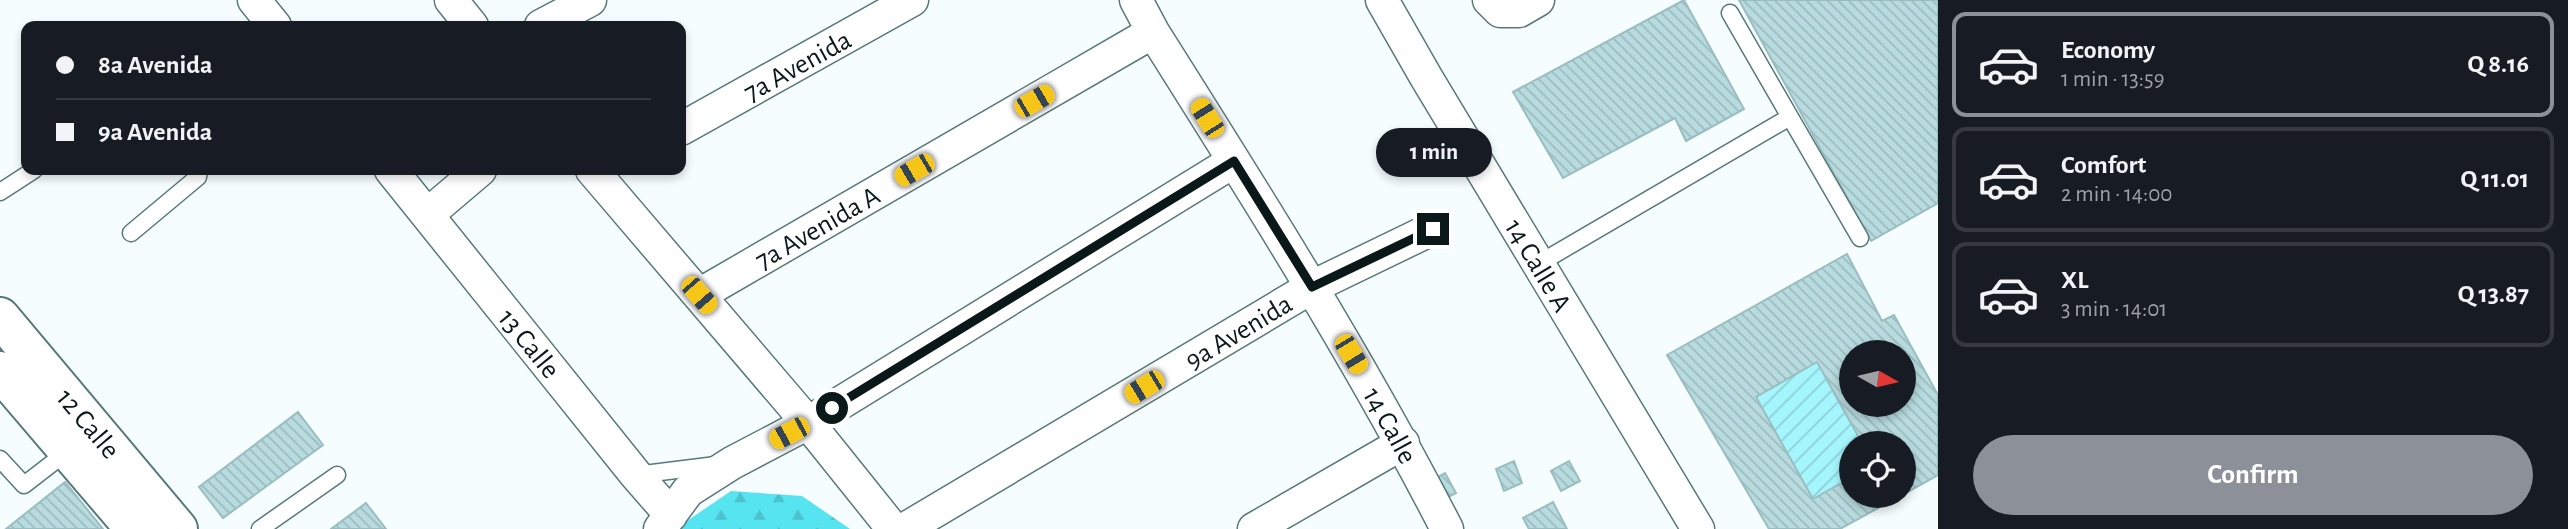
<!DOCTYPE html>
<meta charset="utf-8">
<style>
body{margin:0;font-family:"Alegreya Sans",sans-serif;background:#242831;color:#f1f3f6;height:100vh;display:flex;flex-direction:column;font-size:26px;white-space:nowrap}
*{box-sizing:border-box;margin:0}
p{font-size:23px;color:#9ea1a6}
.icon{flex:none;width:38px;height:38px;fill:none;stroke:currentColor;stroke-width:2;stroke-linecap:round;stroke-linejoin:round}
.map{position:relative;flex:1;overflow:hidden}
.drawer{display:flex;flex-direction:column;background:#171b24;width:630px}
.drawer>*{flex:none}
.banner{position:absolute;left:21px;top:21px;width:665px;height:154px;border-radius:14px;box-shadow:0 4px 10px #0003;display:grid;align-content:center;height:154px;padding:0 35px;background:#171b24}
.needle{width:46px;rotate:98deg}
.tools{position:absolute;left:1839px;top:340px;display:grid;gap:14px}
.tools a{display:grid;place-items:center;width:77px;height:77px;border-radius:50%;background:#171b24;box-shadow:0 4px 10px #0003;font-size:35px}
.end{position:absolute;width:32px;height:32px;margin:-16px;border:9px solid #0a1819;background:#fff;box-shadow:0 0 0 4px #fff}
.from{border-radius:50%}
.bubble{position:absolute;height:49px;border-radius:24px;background:#171b24;box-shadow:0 4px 10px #0003;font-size:23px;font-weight:700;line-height:49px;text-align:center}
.car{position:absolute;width:21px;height:42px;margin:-21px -10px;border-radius:9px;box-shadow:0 0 5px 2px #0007;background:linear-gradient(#f5c518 24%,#345 0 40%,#f5c518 0 76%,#345 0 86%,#f5c518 0)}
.banner b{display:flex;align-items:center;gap:24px;height:66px;font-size:26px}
.banner b+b{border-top:2px solid #363941}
.banner i{width:18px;height:18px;background:#f1f3f6}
ul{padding:12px 0 0;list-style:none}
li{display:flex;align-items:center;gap:21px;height:105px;margin:0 14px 10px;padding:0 21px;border:4px solid #363941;border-radius:14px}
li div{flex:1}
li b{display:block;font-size:26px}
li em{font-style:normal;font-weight:700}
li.current{border-color:#8c9099}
li>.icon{width:63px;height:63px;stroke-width:1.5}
.primary-button{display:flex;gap:14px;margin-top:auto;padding:14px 35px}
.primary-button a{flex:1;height:80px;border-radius:42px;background:#8c9099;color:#fff;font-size:28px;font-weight:700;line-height:80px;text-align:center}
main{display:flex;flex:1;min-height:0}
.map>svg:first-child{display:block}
.forest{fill:url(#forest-firs)}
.garden{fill:url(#garden-furrows)}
.building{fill:url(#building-back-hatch);stroke:#9abdc0;stroke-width:2;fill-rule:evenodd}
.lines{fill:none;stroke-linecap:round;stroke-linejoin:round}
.service-casing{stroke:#58797c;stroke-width:19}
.minor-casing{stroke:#58797c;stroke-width:35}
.secondary-casing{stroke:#58797c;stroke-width:42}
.service{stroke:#fff;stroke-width:16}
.minor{stroke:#fff;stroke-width:32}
.secondary{stroke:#fff;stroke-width:38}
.route{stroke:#0a1819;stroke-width:9}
.labels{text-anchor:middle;stroke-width:5;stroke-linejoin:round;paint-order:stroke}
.street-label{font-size:28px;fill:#0a1819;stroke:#fff}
</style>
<main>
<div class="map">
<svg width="1938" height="529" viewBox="0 0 1938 529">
<defs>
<pattern id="forest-firs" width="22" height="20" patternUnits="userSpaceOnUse" patternTransform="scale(1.75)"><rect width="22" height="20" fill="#56e4f0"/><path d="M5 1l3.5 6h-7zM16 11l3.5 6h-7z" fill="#4ac3cd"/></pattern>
<pattern id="garden-furrows" width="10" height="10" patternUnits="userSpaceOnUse" patternTransform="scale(1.75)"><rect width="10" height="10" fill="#a5f5fd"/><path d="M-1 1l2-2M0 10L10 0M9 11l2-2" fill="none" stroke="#8dd1d8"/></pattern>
<pattern id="building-back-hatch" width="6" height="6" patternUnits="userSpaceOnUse" patternTransform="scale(1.75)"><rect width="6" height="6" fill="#b7dbde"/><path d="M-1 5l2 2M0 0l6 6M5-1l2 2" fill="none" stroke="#9cbbbe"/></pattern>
</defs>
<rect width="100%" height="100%" fill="#f6fdfe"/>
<path class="forest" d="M 731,491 L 802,496 L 850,529 L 675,529 Z"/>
<path class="garden" d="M 1817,362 L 1862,443 L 1852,443 L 1851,477 L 1813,499 L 1756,397 Z"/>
<path class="building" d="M 1684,0 L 1744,109 L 1686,141 L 1675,118 L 1563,178 L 1513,92 Z
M 1739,0 L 1938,0 L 1938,203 L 1871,241 Z
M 1847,254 L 1882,321 L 1894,315 L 1938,395 L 1938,475 L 1904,494 L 1904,443 L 1862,443 L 1817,362 L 1756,397 L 1813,499 L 1852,477 L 1852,495 L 1902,495 L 1840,529 L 1769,529 L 1667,355 ZM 1852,352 L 1904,352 L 1904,404 L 1852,404 Z
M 298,412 L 323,445 L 223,518 L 199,487 Z
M 1514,461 L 1522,483 L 1504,491 L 1496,469 Z
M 1569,461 L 1580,481 L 1561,491 L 1551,471 Z
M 1445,473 L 1456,493 L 1439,502 L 1428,482 Z
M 65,482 L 103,529 L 6,529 Z
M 1553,502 L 1567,529 L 1529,529 L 1523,518 Z
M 366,503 L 386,529 L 331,529 Z"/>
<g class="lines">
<g class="service-casing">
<path id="service" d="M 1730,13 L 1790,117
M 0,192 L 34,170
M 131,233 L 198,177 L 199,170
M 1538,264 L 1790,117 L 1860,238
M 0,459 L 24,485 L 68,451
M 636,475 L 716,465
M 260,529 L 337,475"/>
</g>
<g class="minor-casing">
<path id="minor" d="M 254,0 L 275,26
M 451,0 L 472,26
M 1136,0 L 1153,32 C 1256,195 1359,358 1447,529
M 1382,0 L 1426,77 L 1698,529
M 1489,0 L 1500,11 L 1519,11 L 1538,0
M 541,26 L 590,0
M 681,129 L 912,0
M 391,170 L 636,475 L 671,515
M 592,170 L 808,423 L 893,529
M 427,215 L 480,170
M 699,295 L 1153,32
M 660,529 L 688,491 L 732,463 L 808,423 L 1234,161
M 905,529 L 1312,287 L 1432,229
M 1254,529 L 1403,443"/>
</g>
<g class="secondary-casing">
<path id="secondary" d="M 0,317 L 178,529
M 0,371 L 135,529"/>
</g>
<use href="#service" class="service"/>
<use href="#minor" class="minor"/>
<use href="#secondary" class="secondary"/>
</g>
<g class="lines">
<path class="route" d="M 832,408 L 1234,161 L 1312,287 L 1433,229"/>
</g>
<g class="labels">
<g class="street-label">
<text transform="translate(797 65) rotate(-29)" y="10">7a Avenida</text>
<text transform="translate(817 227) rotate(-30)" y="10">7a Avenida A</text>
<text transform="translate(1539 265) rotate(59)" y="10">14 Calle A</text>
<text transform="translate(1238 331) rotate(-31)" y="10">9a Avenida</text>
<text transform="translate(530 343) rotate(51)" y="10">13 Calle</text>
<text transform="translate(89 423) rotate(50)" y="10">12 Calle</text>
<text transform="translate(1391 425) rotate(61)" y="10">14 Calle</text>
</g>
</g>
</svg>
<div class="tools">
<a><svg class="needle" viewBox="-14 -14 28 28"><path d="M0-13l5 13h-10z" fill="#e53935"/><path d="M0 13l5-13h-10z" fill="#9ea1a6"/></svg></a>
<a><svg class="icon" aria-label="locate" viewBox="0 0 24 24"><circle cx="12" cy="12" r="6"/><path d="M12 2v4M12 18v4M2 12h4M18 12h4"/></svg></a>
</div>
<i class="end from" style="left:832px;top:408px"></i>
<i class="end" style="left:1433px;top:229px"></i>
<div class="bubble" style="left:1376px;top:128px;width:116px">1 min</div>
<i class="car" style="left:1034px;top:101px;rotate:60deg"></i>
<i class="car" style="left:1207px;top:118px;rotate:328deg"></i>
<i class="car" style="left:914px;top:170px;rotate:240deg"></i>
<i class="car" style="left:699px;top:295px;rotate:139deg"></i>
<i class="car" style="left:1351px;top:354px;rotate:149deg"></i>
<i class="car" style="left:1144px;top:387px;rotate:239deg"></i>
<i class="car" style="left:789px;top:433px;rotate:242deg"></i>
<div class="banner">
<b><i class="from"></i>8a Avenida</b>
<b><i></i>9a Avenida</b>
</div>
</div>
<section class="drawer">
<ul>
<li class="current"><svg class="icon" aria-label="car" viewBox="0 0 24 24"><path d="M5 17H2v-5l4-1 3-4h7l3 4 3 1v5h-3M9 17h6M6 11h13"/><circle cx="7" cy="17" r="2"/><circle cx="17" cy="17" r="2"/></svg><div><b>Economy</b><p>1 min · 13:59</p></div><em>Q 8.16</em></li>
<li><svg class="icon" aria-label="car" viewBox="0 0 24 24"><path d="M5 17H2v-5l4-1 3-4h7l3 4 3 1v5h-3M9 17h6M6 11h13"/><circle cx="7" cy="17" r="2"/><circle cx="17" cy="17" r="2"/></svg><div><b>Comfort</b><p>2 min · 14:00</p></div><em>Q 11.01</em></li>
<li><svg class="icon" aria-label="car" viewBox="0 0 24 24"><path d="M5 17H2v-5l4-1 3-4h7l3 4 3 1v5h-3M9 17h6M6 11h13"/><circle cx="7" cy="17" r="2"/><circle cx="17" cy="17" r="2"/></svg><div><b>XL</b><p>3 min · 14:01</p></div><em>Q 13.87</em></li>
</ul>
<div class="primary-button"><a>Confirm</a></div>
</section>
</main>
